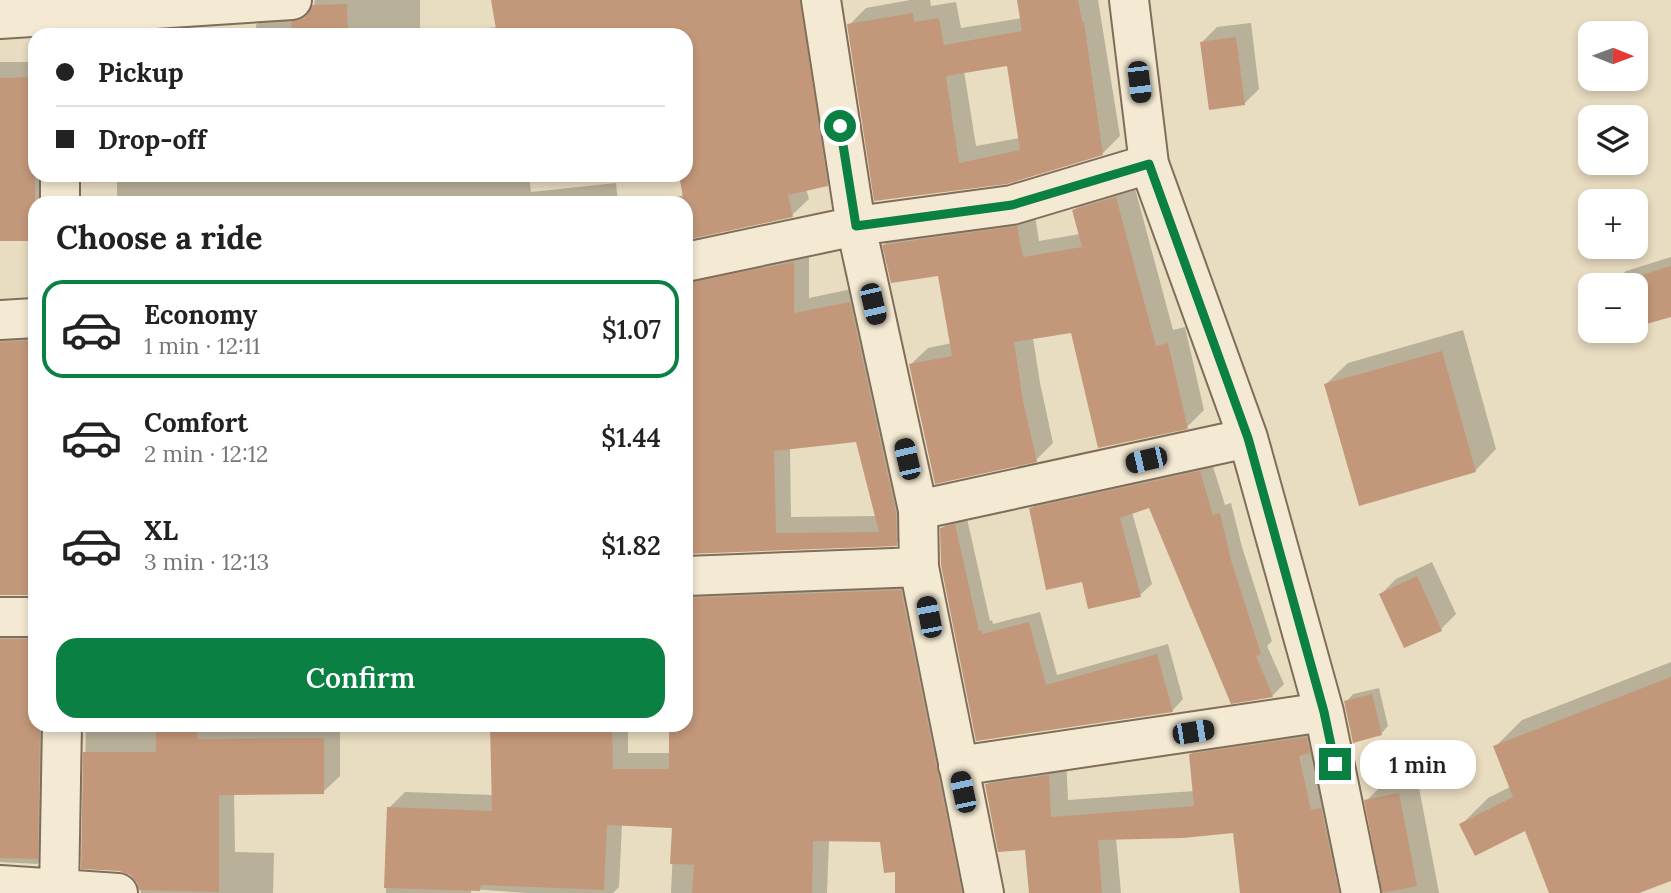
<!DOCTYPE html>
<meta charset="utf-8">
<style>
body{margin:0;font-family:Lora,serif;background:#f6f6f6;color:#222;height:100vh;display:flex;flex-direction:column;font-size:26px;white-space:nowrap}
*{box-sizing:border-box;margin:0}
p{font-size:23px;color:#767676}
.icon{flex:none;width:38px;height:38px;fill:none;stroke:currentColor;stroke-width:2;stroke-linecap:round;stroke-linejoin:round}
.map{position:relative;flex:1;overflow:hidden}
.sheet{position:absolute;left:28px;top:196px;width:665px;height:536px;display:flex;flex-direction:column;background:#fff;border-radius:21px;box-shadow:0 4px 10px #0003}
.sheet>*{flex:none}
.banner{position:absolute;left:28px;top:28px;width:665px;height:154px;border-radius:21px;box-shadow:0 4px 10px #0003;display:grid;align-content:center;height:154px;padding:0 28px;background:#fff}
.needle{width:46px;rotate:91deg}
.tools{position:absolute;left:1578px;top:21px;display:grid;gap:14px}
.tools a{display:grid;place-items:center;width:70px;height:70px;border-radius:14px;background:#fff;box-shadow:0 4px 10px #0003;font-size:35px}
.end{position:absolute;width:32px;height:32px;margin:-16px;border:9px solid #0b8043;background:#fff;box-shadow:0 0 0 4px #fff}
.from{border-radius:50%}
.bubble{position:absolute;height:49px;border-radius:21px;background:#fff;box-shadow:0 4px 10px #0003;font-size:23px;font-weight:600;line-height:49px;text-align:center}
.car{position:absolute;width:21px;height:42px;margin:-21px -10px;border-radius:9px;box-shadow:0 0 5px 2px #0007;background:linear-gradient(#222 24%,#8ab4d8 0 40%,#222 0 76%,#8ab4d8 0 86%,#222 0)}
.banner b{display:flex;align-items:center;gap:24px;height:66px;font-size:26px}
.banner b+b{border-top:2px solid #e0e0e0}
.banner i{width:18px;height:18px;background:#222}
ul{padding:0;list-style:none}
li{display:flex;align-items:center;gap:21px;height:98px;margin:0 14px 10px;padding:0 14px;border:4px solid transparent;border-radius:21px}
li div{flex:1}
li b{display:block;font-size:26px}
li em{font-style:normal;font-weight:600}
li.on{border-color:#0b8043}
li>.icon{width:63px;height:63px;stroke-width:1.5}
h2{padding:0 28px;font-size:32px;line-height:84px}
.button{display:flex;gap:14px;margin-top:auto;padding:14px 28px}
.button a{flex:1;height:80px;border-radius:21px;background:#0b8043;color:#fff;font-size:28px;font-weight:600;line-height:80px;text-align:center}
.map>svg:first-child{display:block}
.shadow{fill:#0003;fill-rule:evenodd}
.building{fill:#c3987a;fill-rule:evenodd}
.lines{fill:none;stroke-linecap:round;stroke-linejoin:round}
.minor-casing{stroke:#806e5a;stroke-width:42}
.minor{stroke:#f4ead3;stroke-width:38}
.route{stroke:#0b8043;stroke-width:9}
</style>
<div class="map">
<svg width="1671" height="893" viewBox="0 0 1671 893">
<rect width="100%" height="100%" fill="#e8dcc1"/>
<path class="shadow" d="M 315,0 L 420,0 L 420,35 L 497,27 L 492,0 L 817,0 L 843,168 L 827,184 L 806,189 L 809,199 L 792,215 L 686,238 L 686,203 L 670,203 L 677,197 L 684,195 L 681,175 L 686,175 L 686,35 L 256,35 L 256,25 L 272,9 L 311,6 L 314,5 Z
M 910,0 L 930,0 L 931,6 L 956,2 L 961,28 L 1022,18 L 1019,0 L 1098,0 L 1120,136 L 1103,153 L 876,200 L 849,25 L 866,8 ZM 1009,64 L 1020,138 L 976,146 L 964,71 Z
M 190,19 L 190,35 L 69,35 L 83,21 Z
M 1251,23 L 1259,89 L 1244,104 L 1202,42 L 1217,27 Z
M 0,62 L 35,62 L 35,175 L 55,175 L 56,203 L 35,203 L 35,239 L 0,239 Z
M 117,175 L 529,175 L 531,192 L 616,183 L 618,203 L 117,203 Z
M 1133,181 L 1173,330 L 1185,327 L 1204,410 L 1187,427 L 1072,331 L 1033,338 L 1040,383 L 1053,443 L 1036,460 L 910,365 L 928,348 L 952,343 L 940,274 L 884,245 L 902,228 L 1034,210 L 1039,241 L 1080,234 L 1074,210 L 1091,193 Z
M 809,246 L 809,298 L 866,286 L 912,528 L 896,544 L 686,552 L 686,263 ZM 857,440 L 877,516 L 791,517 L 790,448 Z
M 1671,257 L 1671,315 L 1636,285 L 1612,285 L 1626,271 Z
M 0,320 L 35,325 L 35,593 L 0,593 Z
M 1463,330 L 1496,449 L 1475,471 L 1326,384 L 1348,363 Z
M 1211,460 L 1225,505 L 1231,503 L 1242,547 L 1272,641 L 1267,646 L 1284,684 L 1272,696 L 1150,506 L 1132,512 L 1152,584 L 1140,595 L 1083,580 L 1031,509 L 1043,497 Z
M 966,514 L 990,621 L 992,620 L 993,624 L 1040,612 L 1057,675 L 1168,644 L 1183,699 L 1172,711 L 977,739 L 942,528 L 953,517 Z
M 1432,562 L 1456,614 L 1441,629 L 1381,594 L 1396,579 Z
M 686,574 L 917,574 L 986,893 L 897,893 L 897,870 L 882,840 L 829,840 L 827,893 L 671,893 L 674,826 L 622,824 L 619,887 L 613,893 L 527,893 L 471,889 L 471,893 L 386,893 L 389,808 L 405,792 L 493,795 L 491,727 L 429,729 L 428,724 L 628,724 L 628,753 L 671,753 L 686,724 Z
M 0,614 L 35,623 L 35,724 L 56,724 L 53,847 L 37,864 L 0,862 Z
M 1671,662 L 1671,879 L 1634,893 L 1551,893 L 1526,828 L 1461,825 L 1488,798 L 1510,787 L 1495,747 L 1522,720 Z
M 1379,688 L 1388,726 L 1381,734 L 1346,702 L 1353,694 Z
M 1324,720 L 1367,893 L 1242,893 L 1235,831 L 1116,838 L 1121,893 L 1031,893 L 1027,849 L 987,785 L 1004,767 L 1066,758 L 1068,800 L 1194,791 L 1190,755 L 1208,737 Z
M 86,724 L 340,724 L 340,776 L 323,792 L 234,793 L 235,852 L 274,853 L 273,893 L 141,893 L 140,883 L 132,874 L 120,869 L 83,867 Z
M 1417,777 L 1439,893 L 1384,893 L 1366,801 L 1384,783 Z"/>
<path class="building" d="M 491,0 L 800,0 L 828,186 L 788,195 L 793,217 L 686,240 L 686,203 L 684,203 L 679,175 L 686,175 L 686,35 L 497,35 Z
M 1017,0 L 1078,0 L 1082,22 L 1084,22 L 1103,155 L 1007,184 L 874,201 L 847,24 L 913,13 L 914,22 L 939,18 L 944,45 L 1022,31 ZM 1007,66 L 1020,150 L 959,163 L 946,76 Z
M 347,4 L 348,35 L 292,35 L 291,22 L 305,18 L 313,5 Z
M 1236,37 L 1245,105 L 1209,110 L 1200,42 Z
M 35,77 L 35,241 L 0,241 L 0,78 Z
M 1116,197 L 1156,346 L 1168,343 L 1188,429 L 1098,448 L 1071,333 L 1014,342 L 1023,401 L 1037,462 L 935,484 L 909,364 L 952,356 L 938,276 L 891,283 L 882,245 L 1017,226 L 1023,257 L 1082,247 L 1072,210 Z
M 794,262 L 794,313 L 850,302 L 896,513 L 897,546 L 686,554 L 686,283 ZM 856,442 L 879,532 L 776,533 L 774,451 Z
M 1671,266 L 1671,317 L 1636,327 L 1636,285 L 1610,285 Z
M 35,340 L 35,595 L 0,595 L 0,342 Z
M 1442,351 L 1476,472 L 1359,506 L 1324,384 Z
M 1200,471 L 1213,515 L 1220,513 L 1231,560 L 1261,654 L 1256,656 L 1273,697 L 1231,704 L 1149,508 L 1120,518 L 1141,597 L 1088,609 L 1082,582 L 1046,590 L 1029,508 Z
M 955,524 L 979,631 L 982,630 L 982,634 L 1029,622 L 1046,685 L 1157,654 L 1173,712 L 976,741 L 941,565 L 940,528 Z
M 1417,576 L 1442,631 L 1404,648 L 1379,594 Z
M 901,590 L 962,893 L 895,893 L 895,872 L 884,873 L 880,842 L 813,841 L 812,893 L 692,893 L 694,865 L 670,864 L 672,828 L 607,825 L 604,890 L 481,885 L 480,891 L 384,888 L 387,807 L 492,811 L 490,724 L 612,724 L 613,769 L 669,769 L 669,724 L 686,724 L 686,598 Z
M 0,639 L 35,639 L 35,724 L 40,724 L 38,859 L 0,858 Z
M 1671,677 L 1671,881 L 1639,893 L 1549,893 L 1525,831 L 1475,856 L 1459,824 L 1513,797 L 1493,746 Z
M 1372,694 L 1382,735 L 1353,743 L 1344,701 Z
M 156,725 L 197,725 L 197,739 L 324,738 L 324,794 L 219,795 L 219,892 L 139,890 L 137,883 L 130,875 L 119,871 L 81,869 L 83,752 L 156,752 Z
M 1307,737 L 1310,753 L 1299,756 L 1311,810 L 1321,808 L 1339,893 L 1240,893 L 1233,833 L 1183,838 L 1098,840 L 1102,893 L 1029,893 L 1025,850 L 998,852 L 985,784 L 1049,775 L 1051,817 L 1194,806 L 1189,754 Z
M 1399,793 L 1417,886 L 1382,893 L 1364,800 Z"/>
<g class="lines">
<g class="minor-casing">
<path id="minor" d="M 821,0 L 856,226 L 918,510 L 919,567 L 984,893
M 1129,0 L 1149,164 L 1248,438 L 1324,712 L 1361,893
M 0,19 L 292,0
M 60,203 L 60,175
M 686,262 L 856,226 L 1012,205 L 1149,164
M 0,320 L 35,318
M 918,510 L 1248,438
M 686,576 L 919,567
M 0,617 L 35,617
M 958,766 L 1324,712
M 0,885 L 118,893
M 59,893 L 62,724"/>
</g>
<use href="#minor" class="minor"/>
</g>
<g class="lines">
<path class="route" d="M 840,126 L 856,226 L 1012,205 L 1149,164 L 1248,438 L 1324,712 L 1335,764"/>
</g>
</svg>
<div class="tools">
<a><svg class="needle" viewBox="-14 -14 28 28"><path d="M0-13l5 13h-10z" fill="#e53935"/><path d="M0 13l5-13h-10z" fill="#767676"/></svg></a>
<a><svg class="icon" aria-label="layers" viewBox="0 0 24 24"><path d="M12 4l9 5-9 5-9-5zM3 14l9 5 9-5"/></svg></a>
<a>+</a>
<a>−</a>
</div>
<i class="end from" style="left:840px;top:126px"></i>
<i class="end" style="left:1335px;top:764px"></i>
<div class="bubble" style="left:1360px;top:740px;width:116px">1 min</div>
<i class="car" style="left:1139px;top:82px;rotate:173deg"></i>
<i class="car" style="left:873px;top:304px;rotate:167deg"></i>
<i class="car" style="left:907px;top:459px;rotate:347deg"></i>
<i class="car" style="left:1146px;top:460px;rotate:257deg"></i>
<i class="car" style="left:929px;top:617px;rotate:349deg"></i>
<i class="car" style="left:1193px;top:732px;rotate:81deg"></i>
<i class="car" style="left:963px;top:792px;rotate:348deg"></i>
<div class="banner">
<b><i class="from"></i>Pickup</b>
<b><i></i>Drop-off</b>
</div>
<section class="sheet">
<h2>Choose a ride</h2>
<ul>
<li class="on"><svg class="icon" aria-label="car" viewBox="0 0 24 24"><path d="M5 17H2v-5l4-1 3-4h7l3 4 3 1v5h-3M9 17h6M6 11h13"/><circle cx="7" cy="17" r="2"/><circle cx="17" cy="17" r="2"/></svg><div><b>Economy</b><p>1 min · 12:11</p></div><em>$1.07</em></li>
<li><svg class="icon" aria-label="car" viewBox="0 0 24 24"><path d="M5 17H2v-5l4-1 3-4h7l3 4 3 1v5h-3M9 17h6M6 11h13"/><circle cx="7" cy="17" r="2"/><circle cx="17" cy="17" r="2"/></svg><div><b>Comfort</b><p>2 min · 12:12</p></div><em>$1.44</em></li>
<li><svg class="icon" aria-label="car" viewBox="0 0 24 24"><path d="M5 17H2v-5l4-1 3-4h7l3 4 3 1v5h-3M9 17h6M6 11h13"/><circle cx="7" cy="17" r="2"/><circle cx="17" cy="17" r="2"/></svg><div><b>XL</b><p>3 min · 12:13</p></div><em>$1.82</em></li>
</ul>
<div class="button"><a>Confirm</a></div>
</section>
</div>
